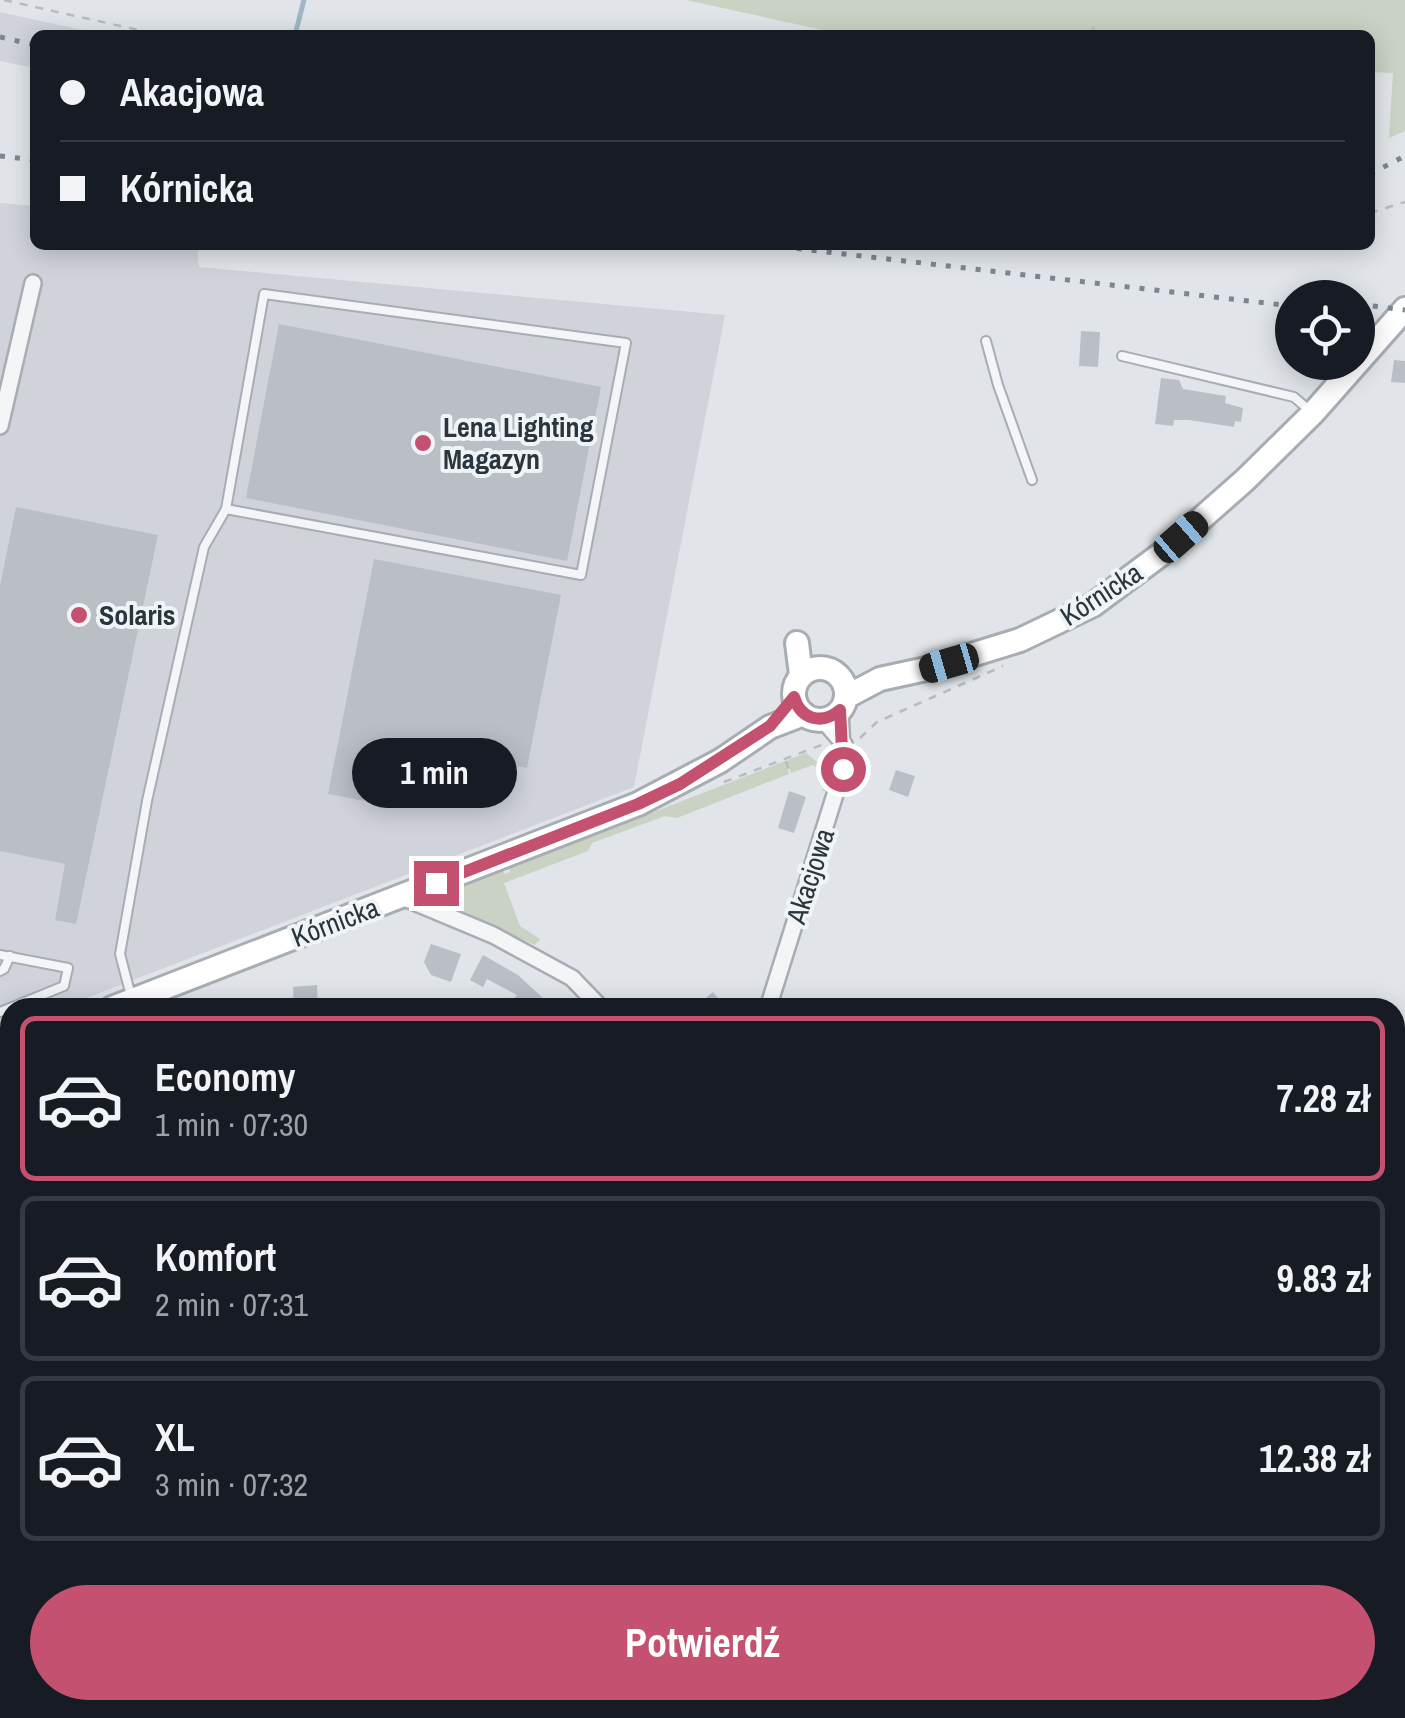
<!DOCTYPE html>
<html lang="pl">
<meta charset="utf-8">
<style>
body{margin:0;font-family:"Archivo Narrow",sans-serif;background:#20242c;color:#f1f3f6;height:100vh;display:flex;flex-direction:column;font-size:38px;white-space:nowrap}
*{box-sizing:border-box;margin:0}
p{font-size:32px;color:#9ea1a6}
.icon{flex:none;width:55px;height:55px;fill:none;stroke:currentColor;stroke-width:2;stroke-linecap:round;stroke-linejoin:round}
.map{position:relative;flex:1;overflow:hidden}
.side{position:absolute;left:0px;top:998px;width:1405px;height:722px;display:flex;flex-direction:column;background:#171b24;border-radius:30px 30px 0 0;box-shadow:0 5px 25px #0003}
.side>*{flex:none}
.guide{position:absolute;left:30px;top:30px;width:1345px;height:220px;border-radius:15px;box-shadow:0 5px 25px #0003;display:grid;align-content:center;height:220px;padding:0 30px;background:#171b24}
.controls{position:absolute;left:1275px;top:280px;display:grid;gap:20px}
.controls a{display:grid;place-items:center;width:100px;height:100px;border-radius:50%;background:#171b24;box-shadow:0 5px 25px #0003;font-size:50px}
.end{position:absolute;width:45px;height:45px;margin:-22px;border:12px solid #c3516f;background:#fff;box-shadow:0 0 0 5px #fff}
.from{border-radius:50%}
.bubble{position:absolute;height:70px;border-radius:35px;background:#171b24;box-shadow:0 5px 25px #0003;font-size:32px;font-weight:700;line-height:70px;text-align:center}
.car{position:absolute;width:30px;height:60px;margin:-30px -15px;border-radius:12px;box-shadow:0 0 8px 2px #0007;background:linear-gradient(#222 24%,#8ab4d8 0 40%,#222 0 76%,#8ab4d8 0 86%,#222 0)}
.guide b{display:flex;align-items:center;gap:35px;height:95px;font-size:38px}
.guide b+b{border-top:2px solid #363941}
.guide i{width:25px;height:25px;background:#f1f3f6}
ul{padding:18px 0 0;list-style:none}
li{display:flex;align-items:center;gap:30px;height:165px;margin:0 20px 15px;padding:0 10px;border:5px solid #363941;border-radius:15px}
li div{flex:1}
li b{display:block;font-size:38px}
li em{font-style:normal;font-weight:700}
li.active{border-color:#c3516f}
li>.icon{width:90px;height:90px;stroke-width:1.5}
.button{display:flex;gap:20px;margin-top:auto;padding:20px 30px}
.button a{flex:1;height:115px;border-radius:60px;background:#c3516f;color:#fff;font-size:40px;font-weight:700;line-height:115px;text-align:center}
.map>svg:first-child{display:block}
.built{fill:#d0d4da}
.green{fill:#c9d2c3}
.lines{fill:none;stroke-linecap:round;stroke-linejoin:round}
.stream{stroke:#9fb6c6;stroke-width:5}
.building{fill:#b9bfc5}
.lane-casing{stroke:#a7adb3;stroke-width:12}
.street-casing{stroke:#a7adb3;stroke-width:20}
.secondary-casing{stroke:#a7adb3;stroke-width:28}
.path{stroke:#b8bbc0;stroke-width:2.5;stroke-dasharray:8 8;stroke-linecap:butt}
.lane{stroke:#f4f5f7;stroke-width:8}
.street{stroke:#f4f5f7;stroke-width:15}
.secondary{stroke:#fff;stroke-width:22}
.rail{stroke:#7c8691;stroke-width:5;stroke-dasharray:5 10;stroke-linecap:butt}
.route{stroke:#c3516f;stroke-width:12}
.poi-dot{fill:#c3516f;stroke:#f1f4f6;stroke-width:4}
.labels{text-anchor:middle;stroke-width:8;stroke-linejoin:round;paint-order:stroke}
.poi-label{font-size:28px;font-weight:bold;fill:#2b353f;stroke:#f1f4f6;text-anchor:start}
.street-label{font-size:28px;fill:#2b353f;stroke:#f1f4f6}
</style>
<div class="map">
<svg width="1405" height="1718" viewBox="0 0 1405 1718">
<rect width="100%" height="100%" fill="#e1e5e9"/>
<path class="built" d="M 0,12 L 105,35 L 35,35 L 35,68 L 0,61 Z
M 0,203 L 35,206 L 35,245 L 197,245 L 199,267 L 725,315 L 634,787 L 63,1007 L 10,1008 L 10,1028 L 0,1032 Z"/>
<path class="green" d="M 686,0 L 1405,0 L 1405,131 L 1389,138 L 1393,73 L 1370,72 L 1370,35 L 846,35 Z
M 806,753 L 831,773 L 825,791 L 822,791 L 827,775 L 813,765 L 791,773 L 787,760 Z
M 785,761 L 789,774 L 677,818 L 665,816 L 592,843 L 588,851 L 504,883 L 520,926 L 540,939 L 535,945 L 446,906 L 452,891 L 503,870 L 505,874 L 510,872 L 509,868 Z"/>
<g class="lines">
<path class="stream" d="M 295,35 L 304,0"/>
</g>
<path class="building" d="M 279,324 L 601,387 L 567,561 L 246,498 Z
M 1081,331 L 1100,332 L 1098,367 L 1079,366 Z
M 1394,360 L 1405,361 L 1405,383 L 1391,382 Z
M 1161,378 L 1179,380 L 1183,389 L 1226,396 L 1225,403 L 1243,408 L 1241,422 L 1235,421 L 1234,427 L 1189,420 L 1174,420 L 1173,426 L 1155,424 Z
M 16,507 L 158,535 L 76,924 L 55,920 L 65,864 L 0,851 L 0,586 Z
M 374,559 L 561,595 L 527,768 L 378,738 L 365,801 L 328,794 Z
M 896,770 L 915,776 L 908,797 L 889,790 Z
M 789,791 L 806,797 L 794,833 L 778,828 Z
M 431,944 L 461,954 L 451,982 L 431,975 L 424,962 Z
M 483,955 L 518,975 L 544,999 L 537,1008 L 517,1008 L 511,1002 L 517,995 L 487,979 L 483,987 L 470,980 Z
M 317,985 L 318,1008 L 294,1008 L 293,987 Z
M 713,992 L 726,1008 L 694,1008 Z"/>
<g class="lines">
<g class="lane-casing">
<path id="lane" d="M 986,341 L 998,385 L 1032,480
M 1122,356 L 1294,397 L 1309,410
M 0,955 L 68,968 L 64,986 L 10,1008
M 0,971 L 4,969 L 10,956
M 131,996 L 120,954 L 147,801 L 204,547 L 226,509 L 264,294 L 626,343 L 581,575 L 226,509
M 0,1012 L 10,1008
M 0,1093 L 10,1089"/>
</g>
<g class="street-casing">
<path id="street" d="M 0,426 L 33,283
M 823,720 L 844,744
M 402,897 L 493,935 L 572,978 L 601,1008
M 768,1008 L 843,769 L 840,710
M 0,1166 L 10,1165
M 0,1355 L 10,1357
M 1395,1485 L 1405,1485
M 0,1539 L 10,1541
M 1395,1601 L 1405,1601
M 0,1673 L 10,1675
M 230,1710 L 276,1718
M 189,1718 L 191,1710
M 375,1718 L 376,1710
M 530,1718 L 532,1710
M 1095,1718 L 1096,1710
M 1272,1718 L 1273,1710"/>
</g>
<g class="secondary-casing">
<path id="secondary" d="M 797,643 L 801,675
M794 694a26 26 0 1 1 52 0a26 26 0 1 1-52 0Z
M 846,697 L 880,679 L 926,669 L 1020,640 L 1093,605 L 1160,555 L 1245,480 L 1313,413 L 1405,309
M 112,1008 L 638,804 L 720,761 L 770,727 L 804,714
M 0,1051 L 10,1047"/>
</g>
<path class="path" d="M 4,0 L 161,35
M 1093,35 L 1094,22
M 1370,213 L 1405,202
M 860,738 L 877,722 L 1003,666
M 786,761 L 790,774
M 724,782 L 824,744"/>
<use href="#lane" class="lane"/>
<use href="#street" class="street"/>
<use href="#secondary" class="secondary"/>
<path class="rail" d="M 0,37 L 35,45
M 0,156 L 35,160
M 1370,174 L 1405,156
M 767,245 L 1292,306
M 1358,304 L 1405,310"/>
</g>
<g class="lines">
<path class="route" d="M 436,883 L 638,804 L 680,784 L 770,726 L 794,697 C 801,720 822,725 840,710 L 843,769"/>
</g>
<g class="poi-dot">
<circle cx="423" cy="443" r="10"/>
<circle cx="79" cy="615" r="10"/>
</g>
<g class="labels">
<g class="poi-label">
<text x="443" y="437">Lena Lighting<tspan x="443" dy="32">Magazyn</tspan></text>
<text x="99" y="625">Solaris</text>
</g>
<g class="street-label">
<text transform="translate(1101 594) rotate(-33)" y="10">Kórnicka</text>
<text transform="translate(810 876) rotate(-72)" y="10">Akacjowa</text>
<text transform="translate(335 922) rotate(-21)" y="10">Kórnicka</text>
</g>
</g>
</svg>
<div class="controls">
<a><svg class="icon" aria-label="locate" viewBox="0 0 24 24"><circle cx="12" cy="12" r="6"/><path d="M12 2v4M12 18v4M2 12h4M18 12h4"/></svg></a>
</div>
<i class="end from" style="left:843px;top:769px"></i>
<i class="end" style="left:436px;top:883px"></i>
<div class="bubble" style="left:352px;top:738px;width:165px">1 min</div>
<i class="car" style="left:1181px;top:537px;rotate:49deg"></i>
<i class="car" style="left:949px;top:663px;rotate:254deg"></i>
<div class="guide">
<b><i class="from"></i>Akacjowa</b>
<b><i></i>Kórnicka</b>
</div>
<section class="side">
<ul>
<li class="active"><svg class="icon" aria-label="car" viewBox="0 0 24 24"><path d="M5 17H2v-5l4-1 3-4h7l3 4 3 1v5h-3M9 17h6M6 11h13"/><circle cx="7" cy="17" r="2"/><circle cx="17" cy="17" r="2"/></svg><div><b>Economy</b><p>1 min · 07:30</p></div><em>7.28 zł</em></li>
<li><svg class="icon" aria-label="car" viewBox="0 0 24 24"><path d="M5 17H2v-5l4-1 3-4h7l3 4 3 1v5h-3M9 17h6M6 11h13"/><circle cx="7" cy="17" r="2"/><circle cx="17" cy="17" r="2"/></svg><div><b>Komfort</b><p>2 min · 07:31</p></div><em>9.83 zł</em></li>
<li><svg class="icon" aria-label="car" viewBox="0 0 24 24"><path d="M5 17H2v-5l4-1 3-4h7l3 4 3 1v5h-3M9 17h6M6 11h13"/><circle cx="7" cy="17" r="2"/><circle cx="17" cy="17" r="2"/></svg><div><b>XL</b><p>3 min · 07:32</p></div><em>12.38 zł</em></li>
</ul>
<div class="button"><a>Potwierdź</a></div>
</section>
</div>
